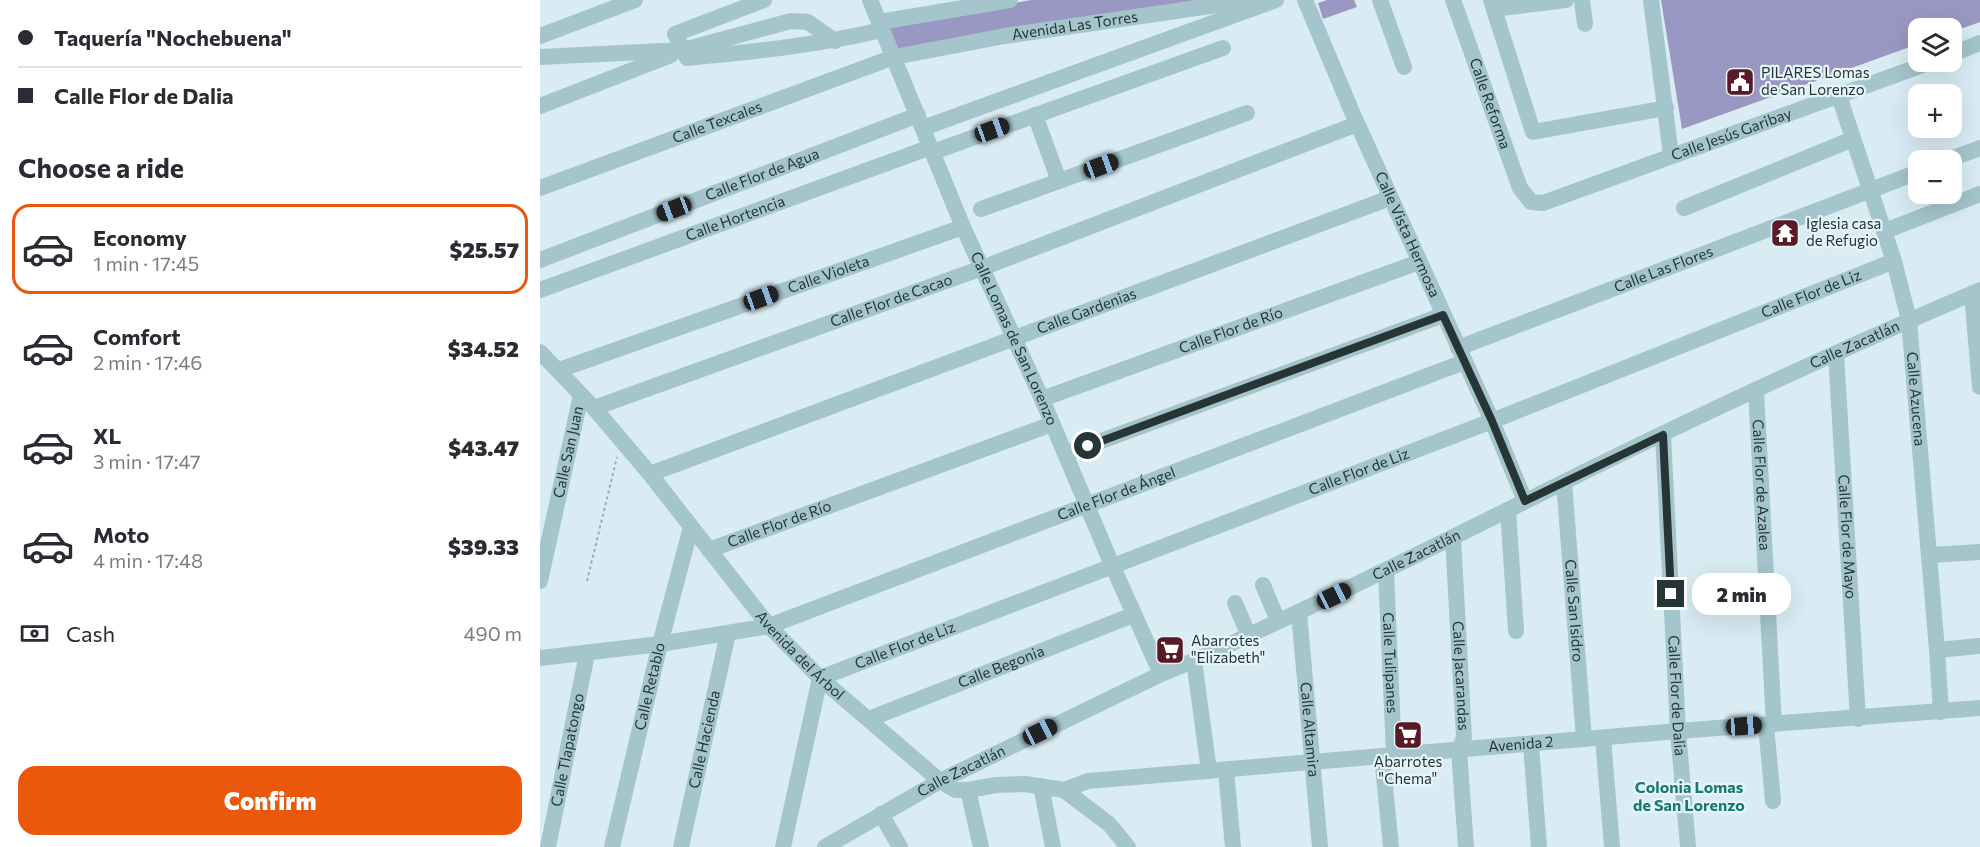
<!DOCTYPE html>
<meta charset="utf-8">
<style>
body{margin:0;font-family:Commissioner,sans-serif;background:#f2f2f3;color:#2b2b33;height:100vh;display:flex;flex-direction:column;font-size:22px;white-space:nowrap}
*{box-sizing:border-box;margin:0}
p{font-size:20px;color:#7c7c81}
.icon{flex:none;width:33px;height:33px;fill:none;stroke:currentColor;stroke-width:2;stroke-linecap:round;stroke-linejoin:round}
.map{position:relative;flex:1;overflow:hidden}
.drawer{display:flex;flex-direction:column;background:#fff;width:540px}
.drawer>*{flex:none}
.top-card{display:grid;align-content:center;height:132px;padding:0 18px;background:#fff}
.buttons{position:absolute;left:1368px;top:18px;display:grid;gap:12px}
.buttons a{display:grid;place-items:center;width:54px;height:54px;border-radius:12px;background:#fff;box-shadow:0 6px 24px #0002;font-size:30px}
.end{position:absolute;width:27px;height:27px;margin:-14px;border:8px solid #263636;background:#fff;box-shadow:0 0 0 3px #fff}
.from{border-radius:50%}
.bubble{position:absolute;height:42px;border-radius:18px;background:#fff;box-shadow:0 6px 24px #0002;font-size:20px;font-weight:800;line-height:42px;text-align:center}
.car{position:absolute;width:18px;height:36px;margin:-18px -9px;border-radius:8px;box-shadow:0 0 4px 2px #0007;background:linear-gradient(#222 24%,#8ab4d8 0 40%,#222 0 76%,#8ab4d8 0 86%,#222 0)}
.top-card b{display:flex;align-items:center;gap:21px;height:57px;font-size:22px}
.top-card b+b{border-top:2px solid #e1e1e2}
.top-card i{width:15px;height:15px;background:#2b2b33}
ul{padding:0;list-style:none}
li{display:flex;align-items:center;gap:18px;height:90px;margin:0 12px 9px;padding:0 6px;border:3px solid transparent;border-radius:18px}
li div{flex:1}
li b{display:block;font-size:22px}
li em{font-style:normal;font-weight:800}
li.on{border-color:#ea580c}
li>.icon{width:54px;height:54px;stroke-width:1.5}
h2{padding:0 18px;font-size:27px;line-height:72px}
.pay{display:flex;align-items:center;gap:15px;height:66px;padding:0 18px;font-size:22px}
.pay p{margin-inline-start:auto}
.primary-button{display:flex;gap:12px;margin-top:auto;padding:12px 18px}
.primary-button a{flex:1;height:69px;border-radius:18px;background:#ea580c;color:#fff;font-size:24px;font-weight:800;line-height:69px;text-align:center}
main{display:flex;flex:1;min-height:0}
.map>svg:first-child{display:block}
.green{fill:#9a98c2}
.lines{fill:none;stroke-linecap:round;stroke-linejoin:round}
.path{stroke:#8eb1b7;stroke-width:2;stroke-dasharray:3 3;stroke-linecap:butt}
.minor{stroke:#a4c5cb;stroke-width:16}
.route{stroke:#263636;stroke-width:8}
.labels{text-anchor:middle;stroke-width:4.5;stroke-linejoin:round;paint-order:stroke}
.street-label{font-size:15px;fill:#263636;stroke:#e5f5fa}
.poi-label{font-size:15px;fill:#263636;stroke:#e5f5fa;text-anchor:start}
.neighbourhood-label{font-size:16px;font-weight:bold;fill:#1a7772;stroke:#e5f5fa}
</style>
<main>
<section class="drawer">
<div class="top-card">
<b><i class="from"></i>Taquería &quot;Nochebuena&quot;</b>
<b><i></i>Calle Flor de Dalia</b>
</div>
<h2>Choose a ride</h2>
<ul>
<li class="on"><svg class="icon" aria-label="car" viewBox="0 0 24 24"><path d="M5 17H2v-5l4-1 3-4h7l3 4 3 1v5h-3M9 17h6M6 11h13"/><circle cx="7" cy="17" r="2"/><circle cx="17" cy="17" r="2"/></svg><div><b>Economy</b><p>1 min · 17:45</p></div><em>$25.57</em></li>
<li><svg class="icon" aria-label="car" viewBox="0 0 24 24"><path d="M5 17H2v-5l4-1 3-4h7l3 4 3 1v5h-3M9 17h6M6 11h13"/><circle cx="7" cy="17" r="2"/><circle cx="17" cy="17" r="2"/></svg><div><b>Comfort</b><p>2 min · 17:46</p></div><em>$34.52</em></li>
<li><svg class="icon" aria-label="car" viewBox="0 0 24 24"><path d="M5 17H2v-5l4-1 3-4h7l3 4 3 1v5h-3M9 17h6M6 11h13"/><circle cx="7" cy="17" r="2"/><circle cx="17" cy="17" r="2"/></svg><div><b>XL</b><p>3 min · 17:47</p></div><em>$43.47</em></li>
<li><svg class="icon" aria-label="car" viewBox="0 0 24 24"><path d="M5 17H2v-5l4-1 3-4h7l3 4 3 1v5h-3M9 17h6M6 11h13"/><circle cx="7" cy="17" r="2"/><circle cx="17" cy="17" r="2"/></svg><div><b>Moto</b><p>4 min · 17:48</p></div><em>$39.33</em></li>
</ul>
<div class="pay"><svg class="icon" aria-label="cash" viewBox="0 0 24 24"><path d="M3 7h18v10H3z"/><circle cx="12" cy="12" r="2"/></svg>Cash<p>490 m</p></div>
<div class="primary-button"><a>Confirm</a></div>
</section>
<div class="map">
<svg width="1440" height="847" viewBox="0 0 1440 847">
<rect width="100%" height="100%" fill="#d9ecf3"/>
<path class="green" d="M 491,0 L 697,0 L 356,58 L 344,28 Z
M 787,0 L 814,0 L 817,7 L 783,19 L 778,3 Z
M 1121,0 L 1440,0 L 1440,22 L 1412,32 L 1412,28 L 1378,28 L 1378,44 L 1142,129 Z"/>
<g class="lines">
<path class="path" d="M 47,581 L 77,457"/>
<g class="minor">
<path d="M 224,0 L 135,34 L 147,58 C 213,52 278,45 342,30"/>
<path id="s1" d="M 330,0 L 423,227 L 502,399 L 572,565 L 621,674"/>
<path id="s2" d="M 765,0 L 812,112 L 952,421 L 985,501"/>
<path d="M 840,0 L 864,67"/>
<path id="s3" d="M 913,0 L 980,188 L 991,202 L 1003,203 L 1391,62"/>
<path d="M 951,0 L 993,132 L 1126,108"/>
<path d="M 1042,0 L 1045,24"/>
<path d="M 1111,0 L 1131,155"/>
<path d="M 954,9 L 1026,0"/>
<path d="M 339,22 L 470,0"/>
<path d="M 0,36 L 95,0"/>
<path d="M 1412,54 L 1440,43"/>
<path d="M 0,57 L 143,50 L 251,21 L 268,22 L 295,41"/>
<path id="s4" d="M 1299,96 L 1354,261 L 1369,320 L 1397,650 L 1401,712"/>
<path d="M 0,106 L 131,55"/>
<path d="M 495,115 L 519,181 L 707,113"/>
<path d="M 383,128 L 736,0"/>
<path d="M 393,152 L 683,48"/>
<path d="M 1408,160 L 1440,148"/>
<path id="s5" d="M 0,188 L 354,57 L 465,36 L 711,0"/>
<path d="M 1144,208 L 1313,139"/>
<path d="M 441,209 L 519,181"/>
<path d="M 1345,231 L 1440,194"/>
<path id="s6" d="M 0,260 L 378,115"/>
<path id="s7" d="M 0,290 L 391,147"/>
<path d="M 1432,294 L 1440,387"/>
<path id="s8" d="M 918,348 L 1378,172"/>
<path id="s9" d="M 0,352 L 54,408 L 110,474 L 229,626 L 280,678 L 400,781 L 415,790 L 428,790 L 456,785 L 485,784 L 524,790 L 569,824 L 588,847"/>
<path id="s10" d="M 1296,354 L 1318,719"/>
<path id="s11" d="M 19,370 L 423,227"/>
<path id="s12" d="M 1216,391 L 1234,724"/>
<path id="s13" d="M 502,399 L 879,262"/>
<path id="s14" d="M 54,408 L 442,268 L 817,124"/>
<path id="s15" d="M 1123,435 L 1138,731 L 1148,847"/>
<path d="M 526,454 L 903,315"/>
<path id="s16" d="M 110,474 L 850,198"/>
<path id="s17" d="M 1024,482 L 1044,739"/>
<path d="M 968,510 L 976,631"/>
<path id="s18" d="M 913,538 L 924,737 L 919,751 L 926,847"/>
<path id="s19" d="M 169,550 L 512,424"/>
<path d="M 1389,555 L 1440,552"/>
<path id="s20" d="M 846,571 L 854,755"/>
<path id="s21" d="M 0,581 L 41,395"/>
<path d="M 723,585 L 738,621"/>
<path d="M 695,603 L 709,636"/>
<path id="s22" d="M 759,613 L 780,847"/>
<path d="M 1397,650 L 1440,646"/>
<path id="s23" d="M 0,658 L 120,644 L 229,626 L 924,362"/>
<path d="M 654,661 L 669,771"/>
<path id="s24" d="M 329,719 L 593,615"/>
<path d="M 1226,725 L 1233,801"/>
<path d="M 1063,738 L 1072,847"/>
<path d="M 991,745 L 999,847"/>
<path d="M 842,756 L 851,847"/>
<path d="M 686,770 L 693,847"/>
<path d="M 501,786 L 513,847"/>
<path d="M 428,790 L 441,847"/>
<path id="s25" d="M 524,790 L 548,781 L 1138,731 L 1440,708"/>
<path d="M 341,814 L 360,847"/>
<path id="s26" d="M 8,847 L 47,654"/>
<path id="s27" d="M 72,847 L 120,644 L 151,527"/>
<path id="s28" d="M 141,847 L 188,633"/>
<path id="s29" d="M 243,847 L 280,678 L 952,421 L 1354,261"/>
<path id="s30" d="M 285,847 L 400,781 L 621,674 C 661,659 698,640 737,622 C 821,583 903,542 986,501 C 1135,426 1287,355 1440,290"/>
</g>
</g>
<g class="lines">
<path class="route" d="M 548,446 L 903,315 L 952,421 L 985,501 L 1123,435 L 1131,594"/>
</g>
<defs>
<g id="civic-square" transform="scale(1.5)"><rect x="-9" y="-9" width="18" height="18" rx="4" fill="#591a28" stroke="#e5f5fa"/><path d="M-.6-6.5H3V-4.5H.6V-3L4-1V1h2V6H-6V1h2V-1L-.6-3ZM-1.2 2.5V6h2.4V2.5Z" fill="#fff"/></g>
<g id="temple-square" transform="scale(1.5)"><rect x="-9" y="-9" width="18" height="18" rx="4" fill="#591a28" stroke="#e5f5fa"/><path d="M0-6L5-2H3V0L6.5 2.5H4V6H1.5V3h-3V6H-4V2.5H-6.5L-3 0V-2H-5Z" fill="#fff"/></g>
<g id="supermarket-square" transform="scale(1.5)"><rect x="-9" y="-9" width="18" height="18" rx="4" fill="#591a28" stroke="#e5f5fa"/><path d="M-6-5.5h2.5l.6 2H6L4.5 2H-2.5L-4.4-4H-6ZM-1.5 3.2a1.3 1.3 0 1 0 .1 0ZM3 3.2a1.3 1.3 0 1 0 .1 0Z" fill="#fff"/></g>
</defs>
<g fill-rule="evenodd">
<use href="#civic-square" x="1200" y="82"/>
<use href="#temple-square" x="1245" y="233"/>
<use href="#supermarket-square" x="630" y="650"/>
<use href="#supermarket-square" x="868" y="735"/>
</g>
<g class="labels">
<g class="street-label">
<text dy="5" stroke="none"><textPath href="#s5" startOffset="561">Avenida Las Torres</textPath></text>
<text dy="5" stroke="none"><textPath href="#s3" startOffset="110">Calle Reforma</textPath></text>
<text dy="5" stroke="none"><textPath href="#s5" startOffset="189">Calle Texcales</textPath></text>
<text dy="5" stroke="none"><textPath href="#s3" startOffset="430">Calle Jesús Garibay</textPath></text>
<text dy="5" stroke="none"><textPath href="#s6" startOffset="238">Calle Flor de Agua</textPath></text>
<text dy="5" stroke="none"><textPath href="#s7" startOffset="208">Calle Hortencia</textPath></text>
<text dy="5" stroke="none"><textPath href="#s2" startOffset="256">Calle Vista Hermosa</textPath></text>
<text dy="5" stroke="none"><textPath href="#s8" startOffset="220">Calle Las Flores</textPath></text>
<text dy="5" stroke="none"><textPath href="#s11" startOffset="286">Calle Violeta</textPath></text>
<text dy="5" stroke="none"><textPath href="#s29" startOffset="1236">Calle Flor de Liz</textPath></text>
<text dy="5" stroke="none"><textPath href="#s14" startOffset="316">Calle Flor de Cacao</textPath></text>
<text dy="5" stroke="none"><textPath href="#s16" startOffset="466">Calle Gardenias</textPath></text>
<text dy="5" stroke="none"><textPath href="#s13" startOffset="201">Calle Flor de Río</textPath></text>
<text dy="5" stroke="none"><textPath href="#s1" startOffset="368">Calle Lomas de San Lorenzo</textPath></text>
<text dy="5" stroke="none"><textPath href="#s30" startOffset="1146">Calle Zacatlán</textPath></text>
<text dy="5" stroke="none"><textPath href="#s4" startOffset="314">Calle Azucena</textPath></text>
<text dy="5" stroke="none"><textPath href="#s21" startOffset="132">Calle San Juan</textPath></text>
<text dy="5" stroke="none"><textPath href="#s29" startOffset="750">Calle Flor de Liz</textPath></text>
<text dy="5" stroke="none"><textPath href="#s12" startOffset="94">Calle Flor de Azalea</textPath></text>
<text dy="5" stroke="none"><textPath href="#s23" startOffset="603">Calle Flor de Ángel</textPath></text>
<text dy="5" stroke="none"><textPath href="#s19" startOffset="75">Calle Flor de Río</textPath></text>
<text dy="5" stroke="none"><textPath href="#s10" startOffset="183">Calle Flor de Mayo</textPath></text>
<text dy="5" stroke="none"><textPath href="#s30" startOffset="660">Calle Zacatlán</textPath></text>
<text dy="5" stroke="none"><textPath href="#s17" startOffset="129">Calle San Isidro</textPath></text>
<text dy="5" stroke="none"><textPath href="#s29" startOffset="264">Calle Flor de Liz</textPath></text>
<text dy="5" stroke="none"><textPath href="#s9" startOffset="400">Avenida del Árbol</textPath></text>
<text dy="5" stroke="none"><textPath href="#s20" startOffset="92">Calle Tulipanes</textPath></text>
<text dy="5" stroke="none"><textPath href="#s24" startOffset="142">Calle Begonia</textPath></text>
<text dy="5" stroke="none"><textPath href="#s18" startOffset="138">Calle Jacarandas</textPath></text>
<text dy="5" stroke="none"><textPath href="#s27" startOffset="165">Calle Retablo</textPath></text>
<text dy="5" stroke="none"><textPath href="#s15" startOffset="261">Calle Flor de Dalia</textPath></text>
<text dy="5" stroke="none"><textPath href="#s22" startOffset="117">Calle Altamira</textPath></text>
<text dy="5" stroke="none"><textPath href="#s28" startOffset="110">Calle Hacienda</textPath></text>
<text dy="5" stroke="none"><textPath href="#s25" startOffset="460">Avenida 2</textPath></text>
<text dy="5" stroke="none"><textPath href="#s26" startOffset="99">Calle Tlapatongo</textPath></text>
<text dy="5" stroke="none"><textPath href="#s30" startOffset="156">Calle Zacatlán</textPath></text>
</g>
<g class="poi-label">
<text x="1221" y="78">PILARES Lomas<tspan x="1221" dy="17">de San Lorenzo</tspan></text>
<text x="1266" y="229">Iglesia casa<tspan x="1266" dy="17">de Refugio</tspan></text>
<text x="651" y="646">Abarrotes<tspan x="651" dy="17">"Elizabeth"</tspan></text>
<text x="868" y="767" text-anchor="middle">Abarrotes<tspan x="868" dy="17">"Chema"</tspan></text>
</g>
<g class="neighbourhood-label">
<text x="1149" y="793">Colonia Lomas<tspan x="1149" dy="18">de San Lorenzo</tspan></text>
</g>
</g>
</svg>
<div class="buttons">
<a><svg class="icon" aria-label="layers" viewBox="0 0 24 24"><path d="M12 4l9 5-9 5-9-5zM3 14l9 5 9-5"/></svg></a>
<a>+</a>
<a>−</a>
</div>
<i class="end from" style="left:548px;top:446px"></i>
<i class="end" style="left:1131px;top:594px"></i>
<div class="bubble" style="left:1152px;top:573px;width:99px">2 min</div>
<i class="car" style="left:452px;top:130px;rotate:70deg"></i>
<i class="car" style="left:561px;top:166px;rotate:70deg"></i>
<i class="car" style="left:134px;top:209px;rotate:249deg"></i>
<i class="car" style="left:221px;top:298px;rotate:70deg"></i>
<i class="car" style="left:794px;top:596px;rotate:64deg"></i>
<i class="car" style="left:1204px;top:726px;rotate:86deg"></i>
<i class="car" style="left:500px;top:732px;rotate:64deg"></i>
</div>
</main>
